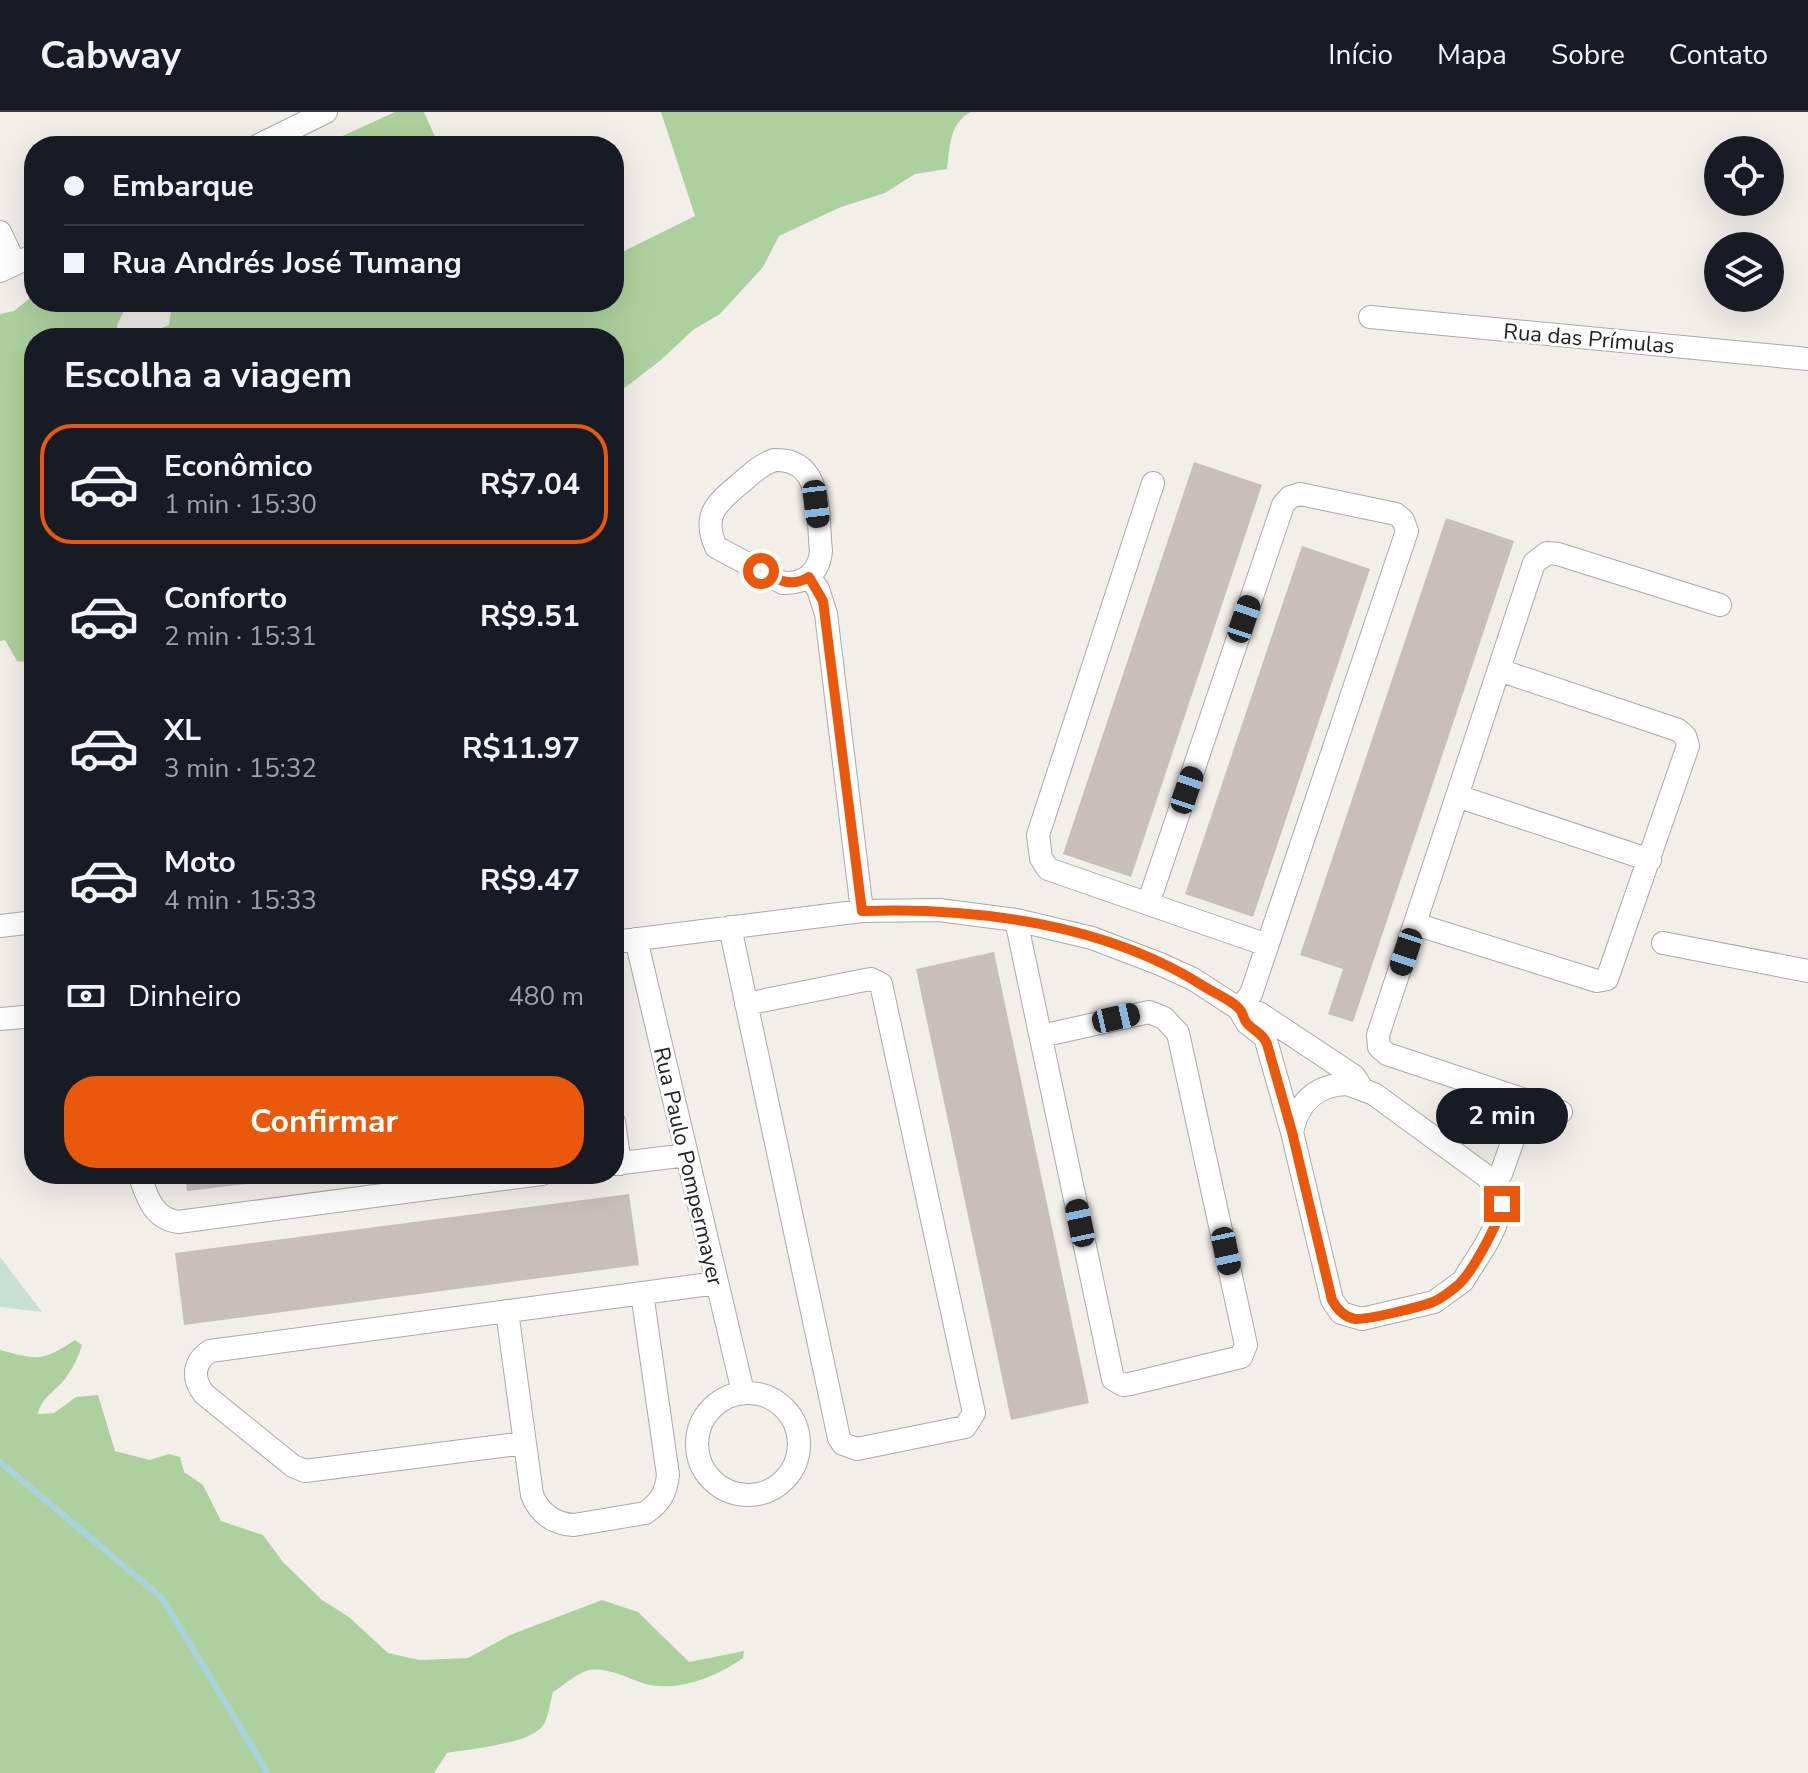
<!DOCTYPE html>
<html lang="pt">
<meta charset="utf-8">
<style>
body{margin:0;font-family:"Nunito Sans",sans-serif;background:#20242c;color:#f1f3f6;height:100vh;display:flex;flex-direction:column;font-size:30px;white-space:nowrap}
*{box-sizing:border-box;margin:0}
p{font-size:26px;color:#9ea1a6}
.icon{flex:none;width:44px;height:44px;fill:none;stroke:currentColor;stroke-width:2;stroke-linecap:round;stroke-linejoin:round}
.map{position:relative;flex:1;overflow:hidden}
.drawer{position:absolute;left:24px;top:216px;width:600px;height:856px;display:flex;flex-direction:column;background:#171b24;border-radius:32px;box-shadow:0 8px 32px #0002}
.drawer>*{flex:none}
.banner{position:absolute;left:24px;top:24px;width:600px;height:176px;border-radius:32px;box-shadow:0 8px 32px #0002;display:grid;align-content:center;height:176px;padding:0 40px;background:#171b24}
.buttons{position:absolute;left:1704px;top:24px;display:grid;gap:16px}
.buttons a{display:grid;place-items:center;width:80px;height:80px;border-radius:50%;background:#171b24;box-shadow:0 8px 32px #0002;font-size:40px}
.end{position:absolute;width:36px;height:36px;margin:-18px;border:10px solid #ea580c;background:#fff;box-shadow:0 0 0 4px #fff}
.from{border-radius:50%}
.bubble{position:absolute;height:56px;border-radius:28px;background:#171b24;box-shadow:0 8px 32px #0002;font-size:26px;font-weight:700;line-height:56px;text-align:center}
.car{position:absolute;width:24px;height:48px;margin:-24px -12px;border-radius:10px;box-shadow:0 0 6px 2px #0007;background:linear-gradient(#222 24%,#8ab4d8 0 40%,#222 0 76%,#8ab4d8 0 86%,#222 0)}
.banner b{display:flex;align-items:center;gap:28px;height:76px;font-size:30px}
.banner b+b{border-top:2px solid #363941}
.banner i{width:20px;height:20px;background:#f1f3f6}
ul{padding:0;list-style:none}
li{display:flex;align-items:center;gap:24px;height:120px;margin:0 16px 12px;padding:0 24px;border:4px solid transparent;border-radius:32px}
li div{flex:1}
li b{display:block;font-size:30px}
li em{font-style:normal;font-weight:700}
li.on{border-color:#ea580c}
li>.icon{width:72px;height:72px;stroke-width:1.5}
h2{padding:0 40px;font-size:36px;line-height:96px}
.pay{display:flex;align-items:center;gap:20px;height:88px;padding:0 40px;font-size:30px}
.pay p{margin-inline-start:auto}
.button{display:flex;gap:16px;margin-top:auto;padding:16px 40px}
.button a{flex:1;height:92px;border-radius:32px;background:#ea580c;color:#fff;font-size:32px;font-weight:700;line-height:92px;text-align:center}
header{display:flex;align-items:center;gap:48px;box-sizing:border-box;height:112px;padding:0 40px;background:#171b24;border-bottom:2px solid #363941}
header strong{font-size:38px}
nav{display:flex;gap:44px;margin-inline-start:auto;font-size:28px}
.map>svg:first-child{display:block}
.forest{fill:#add19e}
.wetland{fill:#c6e0d4}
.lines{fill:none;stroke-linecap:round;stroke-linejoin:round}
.stream{stroke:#aad3df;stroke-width:6}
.building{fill:#c7bfb8}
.minor-casing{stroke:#a9a9a9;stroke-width:24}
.minor{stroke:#fff;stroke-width:22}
.route{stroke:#ea580c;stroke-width:10}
.labels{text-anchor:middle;stroke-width:6;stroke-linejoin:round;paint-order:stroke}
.street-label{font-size:22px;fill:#222;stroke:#fff}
</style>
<header>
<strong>Cabway</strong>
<nav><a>Início</a><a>Mapa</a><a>Sobre</a><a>Contato</a></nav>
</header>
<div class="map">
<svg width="1808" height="1661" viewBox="0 0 1808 1661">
<rect width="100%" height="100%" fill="#f2efe9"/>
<path class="forest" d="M 395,0 L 424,0 L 439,34 L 328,34 L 338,26 Z
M 661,0 L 971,0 C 949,11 950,35 947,57 L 915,62 L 885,81 L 841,95 L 779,124 L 763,155 L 720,202 L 693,218 L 661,248 L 614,284 L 614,226 L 137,226 L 169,213 L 172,190 L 506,190 L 509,194 L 517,190 L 614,190 L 614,144 L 695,104 Z
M 34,183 L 34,190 L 128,190 L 117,213 L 118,226 L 34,226 L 34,551 L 17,549 L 5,528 L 0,529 L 0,202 L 14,199 Z
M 75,1228 L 82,1233 C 79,1244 74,1254 67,1264 C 59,1277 40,1286 38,1302 L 54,1301 L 76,1285 L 98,1283 L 115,1339 L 150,1348 L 169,1342 L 180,1345 L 184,1360 L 203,1373 L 221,1409 L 263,1423 L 283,1450 L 322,1488 L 349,1505 L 388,1541 L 419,1548 L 468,1546 L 510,1523 L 602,1488 L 638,1500 L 689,1550 L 744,1539 L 743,1546 C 718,1564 681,1579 650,1573 C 631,1569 611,1555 590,1558 C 578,1560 563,1574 553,1580 C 550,1590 549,1603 544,1612 C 533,1632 469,1637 447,1641 L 434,1661 L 0,1661 L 0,1238 C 39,1248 41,1250 75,1228 Z"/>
<path class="wetland" d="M 0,1145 L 42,1200 L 0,1195 Z"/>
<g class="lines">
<path class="stream" d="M 0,1350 L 162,1486 L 268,1661"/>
</g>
<path class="building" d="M 1194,350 L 1262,373 L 1131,765 L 1063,742 Z
M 1446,406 L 1514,429 L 1353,910 L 1328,902 L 1343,857 L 1300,843 Z
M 1302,434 L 1370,457 L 1253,805 L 1185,782 Z
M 994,840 L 1089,1291 L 1011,1308 L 916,857 Z
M 185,1062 L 245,1062 L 246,1072 L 187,1079 Z
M 629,1082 L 639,1153 L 184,1213 L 175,1141 Z"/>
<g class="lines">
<g class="minor-casing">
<path id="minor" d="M 257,34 L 326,0
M 0,120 L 15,152
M 0,159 L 34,143
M 1370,205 L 1808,247
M 774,348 C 824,346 817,403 821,439 C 819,461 805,472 783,471 L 716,435 C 701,402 718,390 742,370 C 752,361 761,353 774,348 Z
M 1153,371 L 1038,723 L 1041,746 L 1048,757 L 1267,833
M 809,465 L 818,477 L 826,502 L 862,799
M 1457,684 L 1650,748
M 1148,792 L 1283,393 L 1290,385 L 1300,382 L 1396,402 L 1403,408 L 1407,419 L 1251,882 L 1239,897
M 1016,808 L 1113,1267 L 1123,1273 L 1130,1272 L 1241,1245 L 1246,1233 L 1178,921 L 1164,906 L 1149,900 L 1041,924
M 1415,812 L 1597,869 L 1607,867 L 1688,634 L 1685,624 L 1678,618 L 1499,558
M 0,814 L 34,810
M 730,815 L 839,1326 L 843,1332 L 857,1337 L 965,1315 L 974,1301 L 881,872 L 871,867 L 865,868 L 746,892
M 636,827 L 743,1280
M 614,830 L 862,799 L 939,798 L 1016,808 L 1092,826 L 1160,852 L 1193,867 L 1239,897 L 1259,901 L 1354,964 L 1361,975
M 1663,831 L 1808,859
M 1239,897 L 1247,911 L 1265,925 L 1292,1020
M 0,907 L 34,904
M 1347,972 L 1374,982 L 1486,1064 C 1521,1094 1480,1139 1463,1169 L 1434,1190 L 1362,1207 L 1341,1201 L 1332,1188 L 1292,1020 C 1298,990 1316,973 1347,972 Z
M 1561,1000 L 1387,942 L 1379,935 L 1378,923 L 1534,451 L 1547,441 L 1558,442 L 1720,493
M 614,1010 L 620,1052
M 614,1052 L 687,1043
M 139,1062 C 147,1084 152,1106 178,1110 L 542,1062
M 1493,1070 L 1501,1062 L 1527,988
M 507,1199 L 532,1383 C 540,1402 554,1412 574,1413 L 645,1401 C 660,1391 666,1381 668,1363 L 642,1181
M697 1332a51 51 0 1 1 102 0a51 51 0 1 1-102 0Z
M 524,1331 L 305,1359 L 293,1354 L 204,1282 C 192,1267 193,1250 210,1239 L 717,1171"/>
</g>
<use href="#minor" class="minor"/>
</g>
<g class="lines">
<path class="route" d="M 761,459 C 778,468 791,476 809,465 L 823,489 L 862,799 C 976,795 1107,812 1205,875 C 1216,882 1234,889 1241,899 C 1243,903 1244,907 1246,910 C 1253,919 1263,921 1267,932 L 1292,1020 L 1332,1188 C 1337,1197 1344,1205 1355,1207 C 1367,1208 1420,1195 1433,1190 C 1442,1186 1451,1179 1458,1173 C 1472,1161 1500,1109 1502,1092"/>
</g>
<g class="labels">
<g class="street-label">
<text transform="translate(1589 226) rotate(5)" y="8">Rua das Prímulas</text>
<text transform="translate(689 1054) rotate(77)" y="8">Rua Paulo Pompermayer</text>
</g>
</g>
</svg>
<div class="buttons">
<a><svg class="icon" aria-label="locate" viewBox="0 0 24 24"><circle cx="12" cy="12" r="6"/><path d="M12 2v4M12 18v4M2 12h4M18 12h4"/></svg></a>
<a><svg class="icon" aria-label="layers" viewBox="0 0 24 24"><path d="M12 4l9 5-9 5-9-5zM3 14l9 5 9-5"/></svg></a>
</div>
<i class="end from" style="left:761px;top:459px"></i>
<i class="end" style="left:1502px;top:1092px"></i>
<div class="bubble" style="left:1436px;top:976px;width:132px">2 min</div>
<i class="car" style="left:816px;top:392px;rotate:173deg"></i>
<i class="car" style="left:1244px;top:507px;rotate:19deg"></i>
<i class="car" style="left:1187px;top:678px;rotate:19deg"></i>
<i class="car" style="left:1406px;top:840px;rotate:198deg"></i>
<i class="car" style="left:1116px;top:906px;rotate:77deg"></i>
<i class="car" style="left:1080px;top:1111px;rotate:348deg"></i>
<i class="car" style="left:1226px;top:1139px;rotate:168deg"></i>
<div class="banner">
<b><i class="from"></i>Embarque</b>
<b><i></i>Rua Andrés José Tumang</b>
</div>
<section class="drawer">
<h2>Escolha a viagem</h2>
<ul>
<li class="on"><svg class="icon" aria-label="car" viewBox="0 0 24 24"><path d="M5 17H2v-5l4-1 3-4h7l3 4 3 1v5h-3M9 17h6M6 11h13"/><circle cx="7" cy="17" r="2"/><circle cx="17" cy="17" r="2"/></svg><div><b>Econômico</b><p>1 min · 15:30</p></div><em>R$7.04</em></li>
<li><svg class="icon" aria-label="car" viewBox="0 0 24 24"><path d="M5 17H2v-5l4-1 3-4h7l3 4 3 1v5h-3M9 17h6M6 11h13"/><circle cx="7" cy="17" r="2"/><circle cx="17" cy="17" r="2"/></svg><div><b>Conforto</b><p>2 min · 15:31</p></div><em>R$9.51</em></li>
<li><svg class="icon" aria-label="car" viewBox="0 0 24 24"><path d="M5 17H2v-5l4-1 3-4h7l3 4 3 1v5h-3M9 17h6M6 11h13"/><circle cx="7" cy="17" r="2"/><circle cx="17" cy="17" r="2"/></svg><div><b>XL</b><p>3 min · 15:32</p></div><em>R$11.97</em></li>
<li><svg class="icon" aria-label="car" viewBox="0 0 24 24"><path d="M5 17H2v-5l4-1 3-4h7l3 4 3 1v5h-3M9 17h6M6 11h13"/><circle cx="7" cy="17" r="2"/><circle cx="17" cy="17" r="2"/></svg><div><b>Moto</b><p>4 min · 15:33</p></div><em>R$9.47</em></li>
</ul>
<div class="pay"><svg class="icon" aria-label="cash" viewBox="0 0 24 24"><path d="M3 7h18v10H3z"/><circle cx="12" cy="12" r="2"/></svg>Dinheiro<p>480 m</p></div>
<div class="button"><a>Confirmar</a></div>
</section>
</div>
